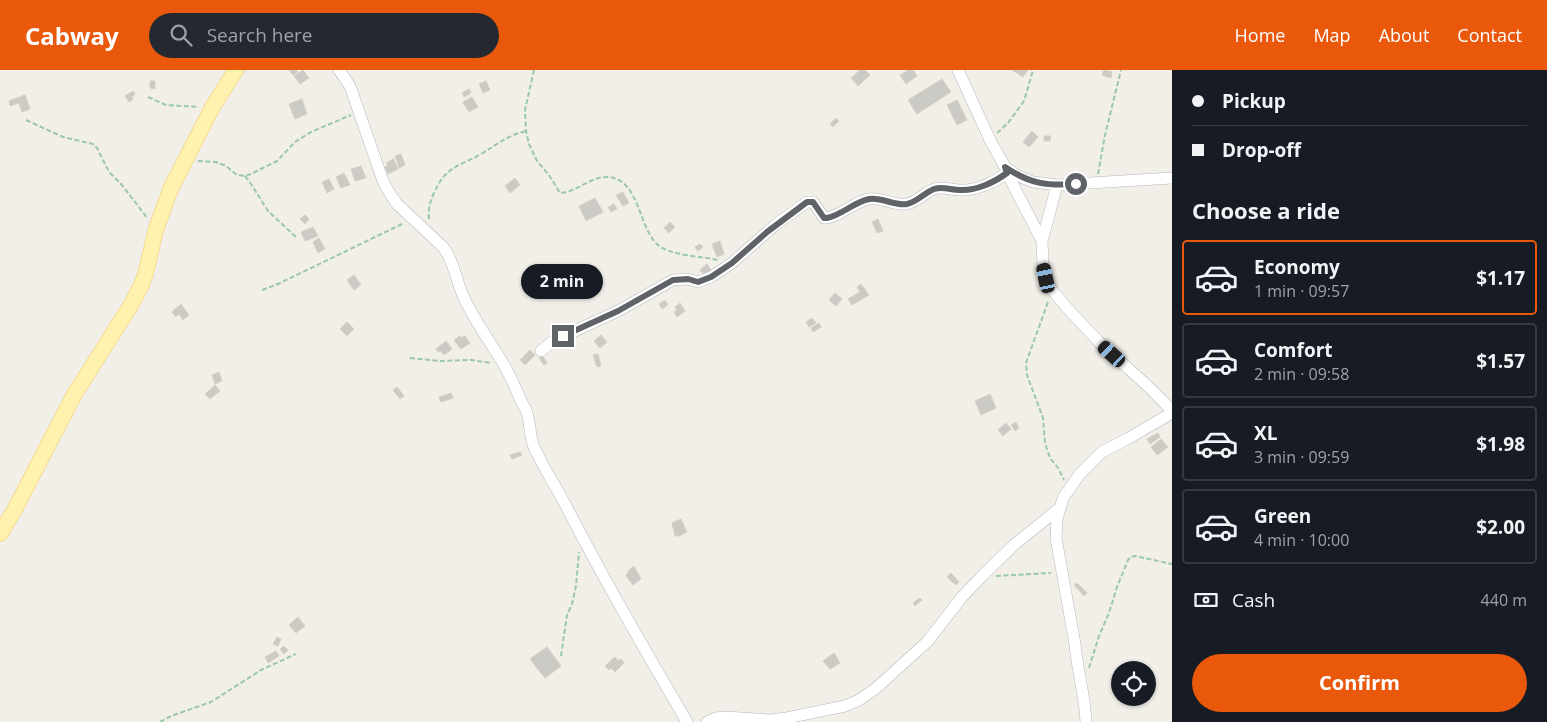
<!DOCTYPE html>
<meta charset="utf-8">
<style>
body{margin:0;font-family:"Open Sans",sans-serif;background:#242831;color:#f1f3f6;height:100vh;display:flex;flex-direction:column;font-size:19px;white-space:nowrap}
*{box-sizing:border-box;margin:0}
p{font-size:16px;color:#9ea1a6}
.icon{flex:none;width:28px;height:28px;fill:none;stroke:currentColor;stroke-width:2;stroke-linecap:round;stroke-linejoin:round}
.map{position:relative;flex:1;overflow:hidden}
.panel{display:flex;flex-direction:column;background:#171b24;width:375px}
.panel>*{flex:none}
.hud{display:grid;align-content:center;height:110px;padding:0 20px;background:#171b24}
.fabs{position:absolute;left:1111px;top:591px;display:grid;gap:10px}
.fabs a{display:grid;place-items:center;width:45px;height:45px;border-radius:50%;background:#171b24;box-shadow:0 1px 4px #0004;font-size:25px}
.end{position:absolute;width:22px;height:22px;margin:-11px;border:6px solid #5f6368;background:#fff;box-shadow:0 0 0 2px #fff}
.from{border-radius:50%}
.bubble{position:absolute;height:35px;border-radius:18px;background:#171b24;box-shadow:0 1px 4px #0004;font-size:16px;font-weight:700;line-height:35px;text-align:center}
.car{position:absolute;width:15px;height:30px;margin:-15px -8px;border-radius:6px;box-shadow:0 0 4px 1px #0007;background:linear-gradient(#222 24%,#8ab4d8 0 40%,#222 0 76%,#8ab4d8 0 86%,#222 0)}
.hud b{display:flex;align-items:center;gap:18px;height:48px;font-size:19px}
.hud b+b{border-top:1px solid #363941}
.hud i{width:12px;height:12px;background:#f1f3f6}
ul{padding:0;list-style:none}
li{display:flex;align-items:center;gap:15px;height:75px;margin:0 10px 8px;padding:0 10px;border:2px solid #363941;border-radius:5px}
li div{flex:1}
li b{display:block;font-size:19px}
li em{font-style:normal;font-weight:700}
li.on{border-color:#ea580c}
li>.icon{width:45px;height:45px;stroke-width:1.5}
h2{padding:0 20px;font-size:22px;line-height:60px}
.pay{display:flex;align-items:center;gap:12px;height:55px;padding:0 20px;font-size:19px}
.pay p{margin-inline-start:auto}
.primary-button{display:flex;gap:10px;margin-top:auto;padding:10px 20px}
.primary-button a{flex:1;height:58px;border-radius:30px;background:#ea580c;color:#fff;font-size:20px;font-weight:700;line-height:58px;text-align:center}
header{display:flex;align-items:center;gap:30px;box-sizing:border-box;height:70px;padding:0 25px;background:#ea580c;color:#fff}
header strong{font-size:24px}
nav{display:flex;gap:28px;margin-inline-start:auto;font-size:18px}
.search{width:350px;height:45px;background:#242831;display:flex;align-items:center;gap:12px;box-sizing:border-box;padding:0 18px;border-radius:28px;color:#9ea1a6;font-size:19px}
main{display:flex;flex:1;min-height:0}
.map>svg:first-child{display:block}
.building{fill:#cccac5;stroke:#d6d1c6}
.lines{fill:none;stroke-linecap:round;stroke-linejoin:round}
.minor-casing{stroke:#b5b8bc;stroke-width:12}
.major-casing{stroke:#f2c960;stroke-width:16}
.path{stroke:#9cc7a9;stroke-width:2;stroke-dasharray:5 2.5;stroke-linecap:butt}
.minor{stroke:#fff;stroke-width:11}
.major{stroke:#fff2af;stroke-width:15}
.route{stroke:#5f6368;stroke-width:6}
</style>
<header>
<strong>Cabway</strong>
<div class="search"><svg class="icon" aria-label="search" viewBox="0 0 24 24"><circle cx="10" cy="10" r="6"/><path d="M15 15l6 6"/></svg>Search here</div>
<nav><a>Home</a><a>Map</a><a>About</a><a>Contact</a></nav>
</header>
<main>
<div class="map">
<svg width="1172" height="652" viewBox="0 0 1172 652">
<rect width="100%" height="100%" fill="#f1efe8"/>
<path class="building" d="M 289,0 L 296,0 L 298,2 L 293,5 Z
M 303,0 L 309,8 L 300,14 L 294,6 Z
M 860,0 L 865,0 L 870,5 L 858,16 L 851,8 Z
M 909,0 L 913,0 L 917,6 L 906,14 L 900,5 Z
M 1012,0 L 1028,0 L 1023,7 Z
M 1104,0 L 1112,2 L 1111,8 L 1102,5 Z
M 942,9 L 951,22 L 917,44 L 908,30 Z
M 150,11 L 155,11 L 155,19 L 150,18 Z
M 486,11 L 490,20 L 483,23 L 479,14 Z
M 469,19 L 471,23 L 464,27 L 462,23 Z
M 133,21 L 135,24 L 132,27 L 133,29 L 129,32 L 125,26 Z
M 25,25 L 30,39 L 22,42 L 19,33 L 10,36 L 9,31 Z
M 472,27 L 478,37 L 469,42 L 463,32 Z
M 302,29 L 307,44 L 295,49 L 289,34 Z
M 957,30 L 967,50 L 957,55 L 947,35 Z
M 836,48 L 839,51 L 833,57 L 830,54 Z
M 1032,61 L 1038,67 L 1029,77 L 1023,72 Z
M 1044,66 L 1051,66 L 1050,71 L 1044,71 Z
M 401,84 L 405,95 L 399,98 L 395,86 Z
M 393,88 L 398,99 L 388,104 L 385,97 L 388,95 L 386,93 L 392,90 L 392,89 Z
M 361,96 L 366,108 L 355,111 L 351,99 Z
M 344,103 L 350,115 L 341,118 L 336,107 Z
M 515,108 L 520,115 L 510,123 L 505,116 Z
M 329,109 L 334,119 L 327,123 L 322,112 Z
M 623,122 L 629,133 L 623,136 L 616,125 Z
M 595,128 L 603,142 L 586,151 L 579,136 Z
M 614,134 L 617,139 L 611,142 L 608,137 Z
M 305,145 L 309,149 L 305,154 L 300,149 Z
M 878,149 L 883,161 L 877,163 L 872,152 Z
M 670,152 L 675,157 L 669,163 L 664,158 Z
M 313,157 L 318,166 L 305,171 L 301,162 Z
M 319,168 L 325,179 L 318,183 L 313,172 Z
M 720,171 L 724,184 L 717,187 L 712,174 Z
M 700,174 L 703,177 L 698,181 L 695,177 Z
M 707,194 L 711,200 L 704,205 L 700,200 Z
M 354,205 L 361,215 L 354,220 L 347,210 Z
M 861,214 L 869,225 L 852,235 L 848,229 L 860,222 L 857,217 Z
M 835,223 L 842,229 L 836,236 L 829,230 Z
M 665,230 L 668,235 L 662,239 L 659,234 Z
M 680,233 L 685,241 L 677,247 L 674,242 L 677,240 L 675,237 Z
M 181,234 L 189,245 L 183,250 L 179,244 L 176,247 L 172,242 Z
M 812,248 L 816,253 L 809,257 L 806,252 Z
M 347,252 L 354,259 L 347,266 L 340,259 Z
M 819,253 L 821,257 L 813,262 L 811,258 Z
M 601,265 L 607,272 L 600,278 L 594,271 Z
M 460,266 L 461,268 L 465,266 L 470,273 L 461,279 L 454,270 Z
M 446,271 L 452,279 L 444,285 L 441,281 L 438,282 L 436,279 Z
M 530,280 L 535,285 L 525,295 L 520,290 Z
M 598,284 L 601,296 L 597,297 L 593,285 Z
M 543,286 L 547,293 L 544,295 L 539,288 Z
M 219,302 L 222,311 L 215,314 L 212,305 Z
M 215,315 L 220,321 L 210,329 L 205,324 Z
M 397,317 L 404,326 L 400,329 L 393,320 Z
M 451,323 L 453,328 L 441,332 L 439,327 Z
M 990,324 L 996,338 L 981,345 L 975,331 Z
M 1016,352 L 1019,358 L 1015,361 L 1011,355 Z
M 1006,353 L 1011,359 L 1003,366 L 998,360 Z
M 1158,363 L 1160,367 L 1150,374 L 1147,369 Z
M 1161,369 L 1168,377 L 1157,385 L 1151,377 Z
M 520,382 L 522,385 L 512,389 L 510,385 Z
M 681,449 L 687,462 L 679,466 L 675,466 L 672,453 Z
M 634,496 L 641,509 L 633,515 L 626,506 L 629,500 Z
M 951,503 L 959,512 L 956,515 L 947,507 Z
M 1077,513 L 1087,523 L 1084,526 L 1074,515 Z
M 920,528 L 922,530 L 915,536 L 913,533 Z
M 298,547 L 305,556 L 296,563 L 289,555 Z
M 277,567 L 281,569 L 278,576 L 273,574 Z
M 284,576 L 288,580 L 284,584 L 280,579 Z
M 547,577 L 561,596 L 545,608 L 530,589 Z
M 276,581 L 279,586 L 268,593 L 265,587 Z
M 834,583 L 840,593 L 830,599 L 823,591 Z
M 615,587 L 618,591 L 621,589 L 624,593 L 615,602 L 611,598 L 609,600 L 605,596 Z"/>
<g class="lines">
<g class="minor-casing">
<path id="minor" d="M 339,0 L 350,16 L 383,111 L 390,124 L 397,134 L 443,177 C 455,193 456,212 465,230 C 476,253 491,273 504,295 C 513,310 518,326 526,340 C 531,352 529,365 534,377 C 543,397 555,415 565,434 C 603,508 645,580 687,652
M 958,0 L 990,70 L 1005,97 L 1018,106 L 1033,112 L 1057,115 L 1172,108
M 1005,97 L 1007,103 L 1042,171 L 1043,194 L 1046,208 L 1052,220 L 1068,239 L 1099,272 L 1151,319 L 1172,341
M 1042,171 L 1057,115
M 541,281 L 553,271 L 618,241 L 673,210 L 688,209 L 698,212 L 711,207 L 732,193 L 775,155 L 807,132 L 813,132 L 824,148 L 827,148 C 842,145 854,132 869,129 C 882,127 894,136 907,134 C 917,132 924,123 934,119 C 943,116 952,120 960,120 C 976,121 995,112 1007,103
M 707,652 L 716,648 L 725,647 L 770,650 L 787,648 L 845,636 L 859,630 L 875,619 L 927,572 L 962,527 L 981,507 L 1015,474 L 1061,437
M 1086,652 C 1085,625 1077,600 1075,574 L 1056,468 L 1057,449 L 1063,428 L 1079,405 L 1102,382 L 1129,368 L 1172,343"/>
</g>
<g class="major-casing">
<path id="major" d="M 0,464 L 15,439 L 74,325 L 131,235 L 142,214 L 146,202 L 156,159 L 171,118 L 213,36 L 236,0"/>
</g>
<path class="path" d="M 534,0 L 525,40 L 526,61 L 529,74 L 537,91 L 549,105 L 560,123 C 577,122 591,106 608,107 C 640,109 638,158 658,175 C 671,186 701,186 718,190
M 148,27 L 166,35 L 199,37
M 26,50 L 63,67 L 93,74 L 97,78 L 109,102 L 122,115 L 148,149
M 997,63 L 1008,53 L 1024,31 L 1033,0
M 198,91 L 216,92 L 226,96 L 237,105 L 245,106 L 251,104 L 277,91 L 295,72 L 311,62 L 351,45
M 1098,104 L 1105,65 L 1121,0
M 245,106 L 251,114 L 268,141 L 296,167
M 429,149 C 428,139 430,132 434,123 C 446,96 458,97 481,84 C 498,74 506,66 526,61
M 262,220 L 278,214 L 402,154
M 1048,232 L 1026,293 L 1027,305 L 1043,348 L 1045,373 L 1050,388 L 1058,398 L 1064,410
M 410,288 L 441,291 L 471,290 L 491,293
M 996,506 L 1051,503
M 561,586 L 567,545 L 572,534 L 576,516 L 579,482
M 1089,598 L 1099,566 L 1109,543 L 1117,517 L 1128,490 L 1131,487 L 1135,486 L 1172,494
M 160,652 L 171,646 L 211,632 L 261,600 L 296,584"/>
<use href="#minor" class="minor"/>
<use href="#major" class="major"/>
</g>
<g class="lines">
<path class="route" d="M 563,266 L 618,241 L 673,210 L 688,209 L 698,212 L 711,207 L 732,193 L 767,162 L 807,132 L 813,132 L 824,148 L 827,148 C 842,145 854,132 869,129 C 882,127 894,136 907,134 C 917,132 924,123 934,119 C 943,116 951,120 960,120 C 976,121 995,112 1007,103 L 1005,97 C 1030,114 1047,116 1076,114"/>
</g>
</svg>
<div class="fabs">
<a><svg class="icon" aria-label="locate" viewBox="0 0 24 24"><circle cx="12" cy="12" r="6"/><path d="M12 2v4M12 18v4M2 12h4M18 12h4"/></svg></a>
</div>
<i class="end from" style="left:1076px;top:114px"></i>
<i class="end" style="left:563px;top:266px"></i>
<div class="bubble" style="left:521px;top:194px;width:82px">2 min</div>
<i class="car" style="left:1046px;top:208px;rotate:348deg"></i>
<i class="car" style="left:1112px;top:284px;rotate:312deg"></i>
</div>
<section class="panel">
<div class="hud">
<b><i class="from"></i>Pickup</b>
<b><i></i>Drop-off</b>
</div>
<h2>Choose a ride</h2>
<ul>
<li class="on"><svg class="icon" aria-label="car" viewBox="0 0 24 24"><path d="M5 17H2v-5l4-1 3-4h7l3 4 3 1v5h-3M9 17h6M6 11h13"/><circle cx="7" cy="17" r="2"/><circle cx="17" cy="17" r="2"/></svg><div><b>Economy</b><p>1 min · 09:57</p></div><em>$1.17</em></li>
<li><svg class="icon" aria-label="car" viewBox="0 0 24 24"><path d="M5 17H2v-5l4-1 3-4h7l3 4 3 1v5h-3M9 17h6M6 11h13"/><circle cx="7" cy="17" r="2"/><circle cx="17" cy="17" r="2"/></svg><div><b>Comfort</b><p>2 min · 09:58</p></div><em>$1.57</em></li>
<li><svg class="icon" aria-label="car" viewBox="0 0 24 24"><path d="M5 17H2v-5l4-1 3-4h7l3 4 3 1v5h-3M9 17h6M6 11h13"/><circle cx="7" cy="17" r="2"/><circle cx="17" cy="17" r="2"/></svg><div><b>XL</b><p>3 min · 09:59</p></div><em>$1.98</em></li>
<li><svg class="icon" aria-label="car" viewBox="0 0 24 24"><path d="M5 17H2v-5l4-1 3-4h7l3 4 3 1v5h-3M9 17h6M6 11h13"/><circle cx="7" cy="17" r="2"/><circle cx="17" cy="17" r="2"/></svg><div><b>Green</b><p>4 min · 10:00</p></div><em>$2.00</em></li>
</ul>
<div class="pay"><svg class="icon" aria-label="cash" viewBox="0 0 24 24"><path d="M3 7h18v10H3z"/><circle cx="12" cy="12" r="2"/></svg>Cash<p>440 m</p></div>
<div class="primary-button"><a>Confirm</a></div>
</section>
</main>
